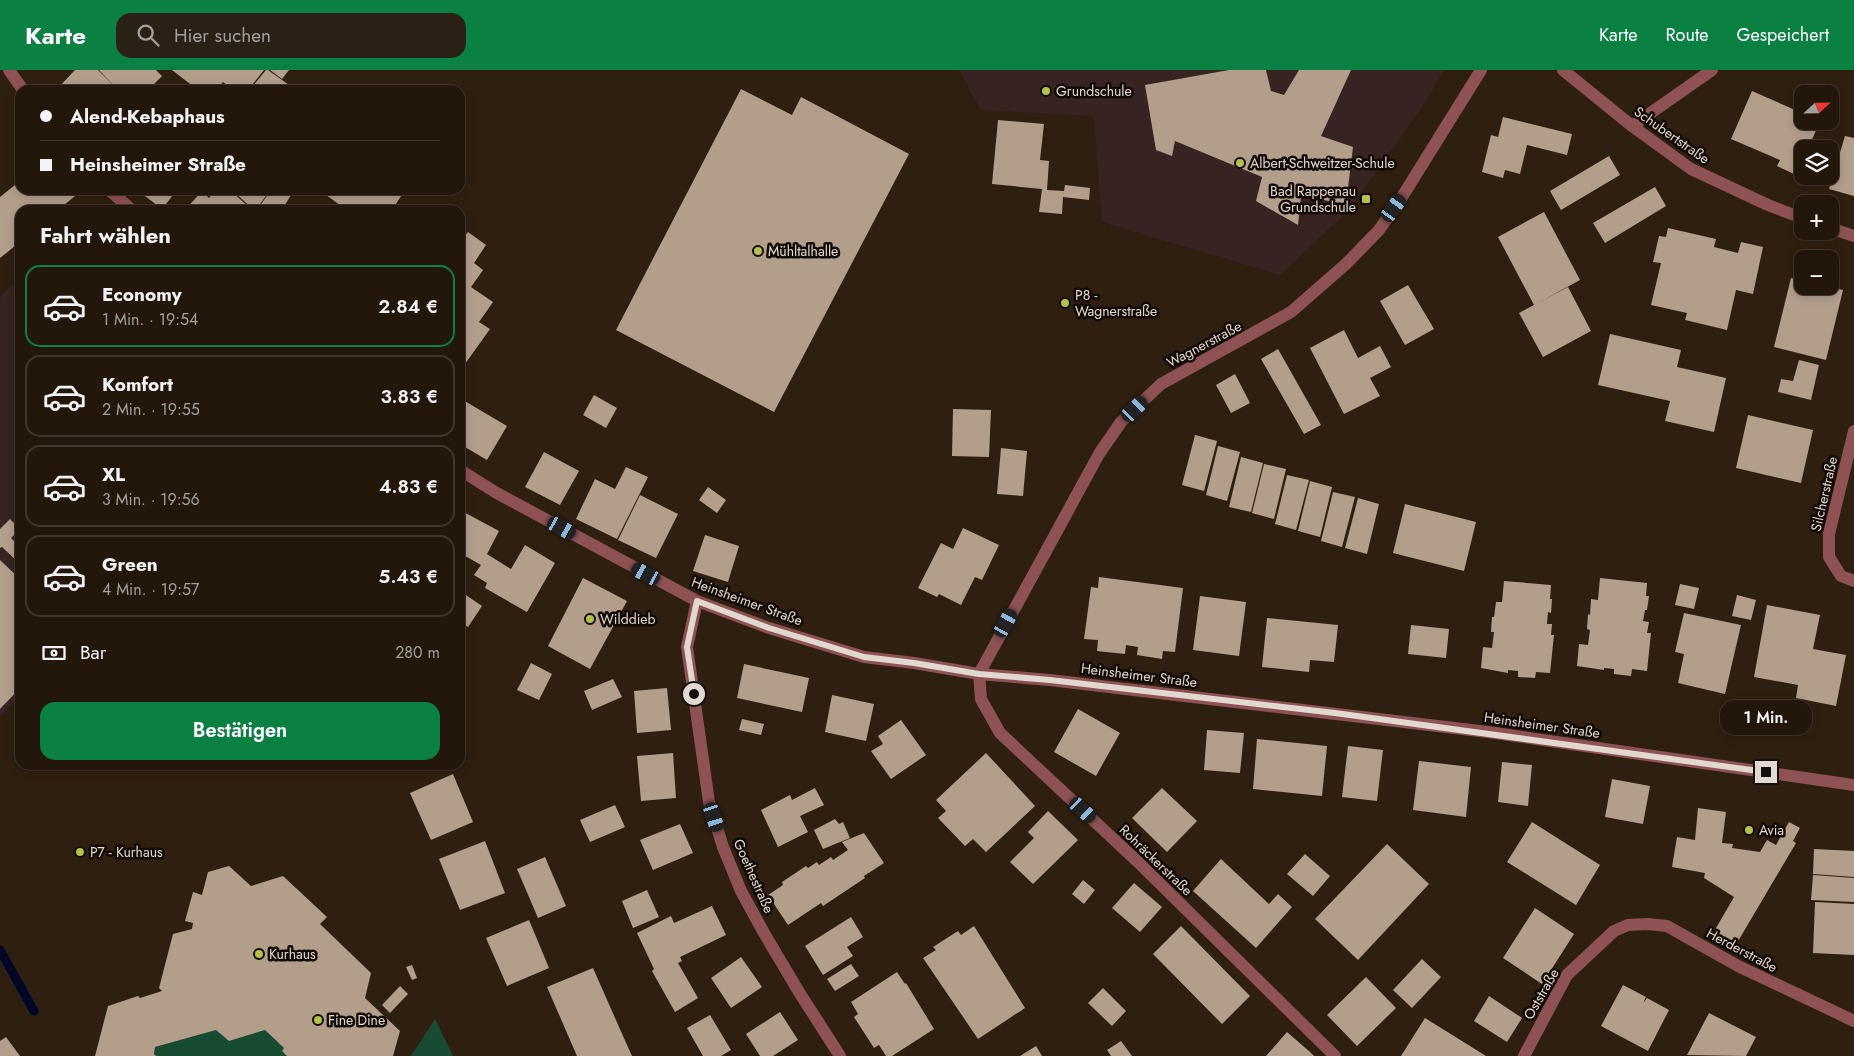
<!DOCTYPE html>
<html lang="de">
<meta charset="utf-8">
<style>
body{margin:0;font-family:Jost,sans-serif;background:#2b2015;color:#f1f3f6;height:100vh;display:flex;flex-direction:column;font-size:19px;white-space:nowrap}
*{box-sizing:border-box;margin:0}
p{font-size:16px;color:#a39f9d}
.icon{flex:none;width:28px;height:28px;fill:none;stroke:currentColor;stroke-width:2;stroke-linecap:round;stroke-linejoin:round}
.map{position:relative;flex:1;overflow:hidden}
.sheet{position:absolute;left:15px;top:135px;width:450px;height:565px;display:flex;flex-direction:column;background:#23170c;border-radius:15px;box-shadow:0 2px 8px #0003,0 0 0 1px #40362d}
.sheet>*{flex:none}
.top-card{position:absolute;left:15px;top:15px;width:450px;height:110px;border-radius:15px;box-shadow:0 2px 8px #0003,0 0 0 1px #40362d;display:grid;align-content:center;height:110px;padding:0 25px;background:#23170c}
.needle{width:32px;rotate:68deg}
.tools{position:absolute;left:1794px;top:15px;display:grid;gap:10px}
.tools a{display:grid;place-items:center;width:45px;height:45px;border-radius:10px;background:#23170c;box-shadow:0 2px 8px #0003,0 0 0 1px #40362d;font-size:25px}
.end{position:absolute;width:22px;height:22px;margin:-11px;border:6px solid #e3d8cf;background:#111;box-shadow:0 0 0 2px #111}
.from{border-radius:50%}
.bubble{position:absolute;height:35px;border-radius:15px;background:#23170c;box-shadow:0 2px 8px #0003,0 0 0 1px #40362d;font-size:16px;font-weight:600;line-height:35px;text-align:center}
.car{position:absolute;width:15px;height:30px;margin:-15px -8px;border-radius:6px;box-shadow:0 0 4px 1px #0007;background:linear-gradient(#222 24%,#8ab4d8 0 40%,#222 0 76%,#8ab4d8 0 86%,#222 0)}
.top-card b{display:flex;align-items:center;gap:18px;height:48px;font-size:19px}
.top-card b+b{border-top:1px solid #40362d}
.top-card i{width:12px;height:12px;background:#f1f3f6}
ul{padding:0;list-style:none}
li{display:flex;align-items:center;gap:15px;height:82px;margin:0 10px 8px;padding:0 15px;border:2px solid #40362d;border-radius:15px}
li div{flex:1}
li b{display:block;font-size:19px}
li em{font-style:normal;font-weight:600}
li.current{border-color:#0b8043}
li>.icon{width:45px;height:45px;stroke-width:1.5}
h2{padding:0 25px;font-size:22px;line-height:60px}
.pay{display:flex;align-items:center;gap:12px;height:55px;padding:0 25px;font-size:19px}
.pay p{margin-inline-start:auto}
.primary-button{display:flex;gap:10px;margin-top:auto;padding:10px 25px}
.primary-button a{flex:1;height:58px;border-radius:15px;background:#0b8043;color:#fff;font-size:20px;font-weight:600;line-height:58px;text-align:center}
header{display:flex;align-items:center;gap:30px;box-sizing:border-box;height:70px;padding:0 25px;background:#0b8043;color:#fff}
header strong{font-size:24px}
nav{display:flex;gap:28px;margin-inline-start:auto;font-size:18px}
.search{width:350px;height:45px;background:#2b2015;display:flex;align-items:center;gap:12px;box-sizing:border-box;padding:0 18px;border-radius:15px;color:#a39f9d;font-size:19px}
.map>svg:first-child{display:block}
.education{fill:#372422}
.green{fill:#174c32}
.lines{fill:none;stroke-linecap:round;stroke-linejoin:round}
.stream{stroke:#000726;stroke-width:9}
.building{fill:#b39e8c}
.minor{stroke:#8e5254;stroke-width:12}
.tertiary{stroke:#8e5254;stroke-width:12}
.route{stroke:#e3d8cf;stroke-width:6}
.poi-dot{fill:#b3c24b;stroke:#110a05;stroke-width:2}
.labels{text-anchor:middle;stroke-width:5;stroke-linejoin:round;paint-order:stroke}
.poi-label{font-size:14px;fill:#e3d8cf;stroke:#110a05;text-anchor:start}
.street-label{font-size:14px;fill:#e3d8cf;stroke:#110a05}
</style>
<header>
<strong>Karte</strong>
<div class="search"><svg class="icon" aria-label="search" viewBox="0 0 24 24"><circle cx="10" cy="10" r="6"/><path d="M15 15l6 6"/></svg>Hier suchen</div>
<nav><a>Karte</a><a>Route</a><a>Gespeichert</a></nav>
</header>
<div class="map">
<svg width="1854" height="986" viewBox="0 0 1854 986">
<rect width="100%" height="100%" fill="#2f1f10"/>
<path class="education" d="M 959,0 L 1444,0 L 1422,37 L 1349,140 L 1280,205 L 1102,152 L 1094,46 L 981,40 Z
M 20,208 L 20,626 L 0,647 L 0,227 Z"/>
<path class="green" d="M 435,949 L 453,986 L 411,986 Z
M 216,960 L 229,971 L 265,960 L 284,978 L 282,981 L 287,986 L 156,986 L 154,984 L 155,977 Z"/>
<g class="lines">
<path class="stream" d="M 0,880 L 34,941"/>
</g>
<path class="building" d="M 75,0 L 98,0 L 117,19 L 99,0 L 156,0 L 162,6 L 148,20 L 56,20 Z
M 172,0 L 264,0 L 248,20 L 233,20 L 223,12 L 216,20 L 198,20 Z
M 266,0 L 268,0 L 296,20 L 256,20 L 252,17 Z
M 270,0 L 289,0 L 282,9 Z
M 1229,0 L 1266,0 L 1271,21 L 1284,25 L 1299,0 L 1351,0 L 1321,66 L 1353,77 L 1346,134 L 1301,126 L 1298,155 L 1256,131 L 1262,107 L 1175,71 L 1172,86 L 1156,80 L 1145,15 Z
M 741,19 L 792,45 L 801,27 L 909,84 L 774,342 L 616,260 Z
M 1752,21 L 1802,43 L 1802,51 L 1820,51 L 1808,79 L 1802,79 L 1802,91 L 1796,105 L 1777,96 L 1780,90 L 1731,69 Z
M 1503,47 L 1572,64 L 1567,85 L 1527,75 L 1520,104 L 1505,100 L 1503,108 L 1482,102 L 1491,65 L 1498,67 Z
M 998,50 L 1044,54 L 1040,90 L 1049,91 L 1047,120 L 1064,121 L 1065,115 L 1090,118 L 1089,130 L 1063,127 L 1062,144 L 1039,142 L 1042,119 L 992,114 Z
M 1845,66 L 1854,68 L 1854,126 L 1829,119 Z
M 1609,86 L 1620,105 L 1561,140 L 1550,121 Z
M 20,111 L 20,120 L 70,120 L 75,126 L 58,140 L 20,140 L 20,172 L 0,188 L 0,127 Z
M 1655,117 L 1666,136 L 1605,173 L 1593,153 Z
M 137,120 L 177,120 L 162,139 Z
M 216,120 L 230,120 L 252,140 L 185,140 L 202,121 L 209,128 Z
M 237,120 L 270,120 L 256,140 L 254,140 L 235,123 Z
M 271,120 L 294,120 L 282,140 L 257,140 Z
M 319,120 L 405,120 L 392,140 L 347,140 Z
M 1544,142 L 1580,210 L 1534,235 L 1498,167 Z
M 1668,158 L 1716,169 L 1714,177 L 1738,183 L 1741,172 L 1763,177 L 1753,224 L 1736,220 L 1727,260 L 1685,250 L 1687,243 L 1651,235 L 1661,193 L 1653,192 L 1659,166 L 1666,167 Z
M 468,162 L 486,175 L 474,193 L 483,200 L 471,217 L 493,232 L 479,252 L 490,259 L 460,301 L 460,172 Z
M 1791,208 L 1802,211 L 1802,216 L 1826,216 L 1843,220 L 1826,290 L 1774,277 Z
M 1408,215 L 1434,259 L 1405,275 L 1380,231 Z
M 1568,217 L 1591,261 L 1543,287 L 1519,243 Z
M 1344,260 L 1358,288 L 1380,276 L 1391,297 L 1370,308 L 1380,326 L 1344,344 L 1310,278 Z
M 1610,264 L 1681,280 L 1677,297 L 1726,308 L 1714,362 L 1665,351 L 1670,331 L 1598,315 Z
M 1278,279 L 1321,355 L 1304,364 L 1261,289 Z
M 1799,290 L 1819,295 L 1811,330 L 1778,322 L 1781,309 L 1793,311 Z
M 1235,304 L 1250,333 L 1231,343 L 1216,315 Z
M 594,325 L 617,338 L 606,358 L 583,345 Z
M 463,330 L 507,356 L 487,390 L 460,374 L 460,334 Z
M 953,339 L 991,340 L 989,387 L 952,386 Z
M 1748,345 L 1813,360 L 1801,413 L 1736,398 Z
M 1195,365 L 1217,371 L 1204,421 L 1182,415 Z
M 1218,376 L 1240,382 L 1227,431 L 1206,425 Z
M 1001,378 L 1027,381 L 1023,426 L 997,424 Z
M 544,382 L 579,401 L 560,435 L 525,417 Z
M 1241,387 L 1263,393 L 1251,442 L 1229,437 Z
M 1264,394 L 1286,399 L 1274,449 L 1252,443 Z
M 626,397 L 648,407 L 617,469 L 576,449 L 595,409 L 615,419 Z
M 1287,405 L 1309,410 L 1296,460 L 1275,454 Z
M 1310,411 L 1332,417 L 1320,467 L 1298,461 Z
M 708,417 L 726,430 L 717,443 L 699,430 Z
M 1333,422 L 1355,427 L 1342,477 L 1321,471 Z
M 640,425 L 678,444 L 656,488 L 618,470 Z
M 1358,428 L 1379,434 L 1367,484 L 1345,478 Z
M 1405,434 L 1476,452 L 1464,501 L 1393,483 Z
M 460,440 L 499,461 L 487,484 L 511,499 L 525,475 L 555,493 L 527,542 L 485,518 L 487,513 L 474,505 L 481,495 L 460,483 Z
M 10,449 L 20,459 L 11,468 L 20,477 L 20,494 L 2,477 L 0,478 L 0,459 Z
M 963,458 L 999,475 L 982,510 L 975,507 L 961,535 L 939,524 L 937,527 L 918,518 L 941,473 L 953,479 Z
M 705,465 L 739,476 L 728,512 L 693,501 Z
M 0,490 L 20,509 L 20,618 L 0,639 Z
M 1099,507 L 1183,518 L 1175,582 L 1163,581 L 1162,589 L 1137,585 L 1138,577 L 1126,575 L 1125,584 L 1097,581 L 1098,570 L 1084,569 L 1091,517 L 1098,518 Z
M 583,508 L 627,531 L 590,599 L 548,576 Z
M 1600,508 L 1647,513 L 1646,526 L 1649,526 L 1647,540 L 1645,540 L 1643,551 L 1649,552 L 1647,563 L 1651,563 L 1647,601 L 1632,599 L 1631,606 L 1614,604 L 1614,599 L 1604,598 L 1604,600 L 1577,596 L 1579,574 L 1588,575 L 1590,560 L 1587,559 L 1588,544 L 1590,545 L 1591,529 L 1598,530 Z
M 1504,511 L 1551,515 L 1550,529 L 1552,529 L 1551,543 L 1548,542 L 1547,554 L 1552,554 L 1551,565 L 1554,565 L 1550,603 L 1536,602 L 1535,608 L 1518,607 L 1518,601 L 1508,600 L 1508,603 L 1481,598 L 1483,577 L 1492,578 L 1494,562 L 1491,562 L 1492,547 L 1494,547 L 1496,532 L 1502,532 Z
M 1680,514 L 1699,518 L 1694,539 L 1675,535 Z
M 460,521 L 482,536 L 468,557 L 460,552 Z
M 1737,525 L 1756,530 L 1751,550 L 1732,546 Z
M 1200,526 L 1246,532 L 1239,586 L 1193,580 Z
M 1767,535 L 1820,545 L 1813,579 L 1846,585 L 1836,636 L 1796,628 L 1798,615 L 1754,607 Z
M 1684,543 L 1741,555 L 1725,624 L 1678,613 L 1684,584 L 1675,582 Z
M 1267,548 L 1338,555 L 1334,592 L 1310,590 L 1309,602 L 1262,597 Z
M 1411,555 L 1449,559 L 1446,588 L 1408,584 Z
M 531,593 L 552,604 L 539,630 L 517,620 Z
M 744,594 L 809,608 L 802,642 L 737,628 Z
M 613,609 L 622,627 L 592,640 L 584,621 Z
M 667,618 L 671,660 L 637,663 L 634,621 Z
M 832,625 L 874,634 L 866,671 L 825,662 Z
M 1078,639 L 1120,663 L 1096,706 L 1054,682 Z
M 742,649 L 764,654 L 761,665 L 739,660 Z
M 901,650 L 926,685 L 891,709 L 871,681 L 883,674 L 878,666 Z
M 1207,660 L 1244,663 L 1240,703 L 1204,700 Z
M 1257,669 L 1327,676 L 1322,726 L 1253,719 Z
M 1348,676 L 1383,680 L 1377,731 L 1342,727 Z
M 673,683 L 676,728 L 641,731 L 637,686 Z
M 986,683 L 1035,736 L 986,782 L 973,769 L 965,776 L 938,748 L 946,741 L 936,730 Z
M 1419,691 L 1471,697 L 1466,747 L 1413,740 Z
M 1502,692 L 1532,695 L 1528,736 L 1498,732 Z
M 453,704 L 473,752 L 431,770 L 410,723 Z
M 1612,709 L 1650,716 L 1643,754 L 1605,747 Z
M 815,718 L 824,735 L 800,746 L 808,762 L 778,777 L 761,740 L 790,725 L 792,730 Z
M 1162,718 L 1197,751 L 1167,782 L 1132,748 Z
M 615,735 L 625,757 L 590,772 L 580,750 Z
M 1698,738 L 1726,742 L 1722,773 L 1733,774 L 1732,778 L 1760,782 L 1767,770 L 1776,775 L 1789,752 L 1800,758 L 1793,771 L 1796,773 L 1734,878 L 1712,865 L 1734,827 L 1704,808 L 1705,803 L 1672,797 L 1677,767 L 1695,770 Z
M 1048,741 L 1078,770 L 1033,814 L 1010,792 L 1034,768 L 1028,762 Z
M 835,749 L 839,754 L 843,752 L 850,768 L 823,779 L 814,760 Z
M 1532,752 L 1600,795 L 1576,835 L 1507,792 Z
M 680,754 L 693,783 L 653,800 L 640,770 Z
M 864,763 L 884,793 L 864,806 L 865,808 L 823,836 L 821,833 L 788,855 L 768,825 L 783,815 L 782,812 L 806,796 L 808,798 L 817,792 L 819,795 L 831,787 L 833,790 L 848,780 L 842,772 Z
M 485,771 L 505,823 L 460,840 L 439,789 Z
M 1387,774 L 1429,814 L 1358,890 L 1315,849 Z
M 1814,779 L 1854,781 L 1854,807 L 1813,804 Z
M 1305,784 L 1330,806 L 1313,826 L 1287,804 Z
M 545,787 L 566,836 L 538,848 L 517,799 Z
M 1221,789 L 1269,834 L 1278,824 L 1292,837 L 1256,878 L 1193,821 Z
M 229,796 L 251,816 L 283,806 L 327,847 L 320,854 L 371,903 L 365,928 L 400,961 L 393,986 L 287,986 L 282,981 L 284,978 L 265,960 L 229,971 L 216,960 L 155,977 L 154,984 L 156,986 L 95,986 L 108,936 L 138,926 L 140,928 L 162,921 L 159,918 L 173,864 L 192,859 L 193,853 L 185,851 L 193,822 L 202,825 L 208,802 Z
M 1813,805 L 1854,808 L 1854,832 L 1811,830 Z
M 1083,810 L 1095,820 L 1084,834 L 1072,824 Z
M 1134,813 L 1162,837 L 1140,862 L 1112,838 Z
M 647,820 L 659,847 L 633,858 L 622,831 Z
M 1815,832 L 1854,834 L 1854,885 L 1813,883 Z
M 712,836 L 726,865 L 680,887 L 682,891 L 678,893 L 698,928 L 675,942 L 652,901 L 654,899 L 637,863 L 671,846 L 674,853 Z
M 1535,838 L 1574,864 L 1542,914 L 1503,888 Z
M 851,847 L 863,867 L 847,877 L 853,886 L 823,905 L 805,876 Z
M 529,850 L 549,898 L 507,916 L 486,868 Z
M 974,856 L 1025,938 L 978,969 L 923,888 L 936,880 L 933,877 L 958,861 L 961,865 Z
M 1181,856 L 1250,926 L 1222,954 L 1153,884 Z
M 741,887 L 762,917 L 731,938 L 711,908 Z
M 1422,889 L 1441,907 L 1412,938 L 1393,920 Z
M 851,894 L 859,906 L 835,921 L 827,909 Z
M 412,895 L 417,908 L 412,910 L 406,897 Z
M 593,898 L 623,966 L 632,986 L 577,986 L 547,917 Z
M 897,902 L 905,914 L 906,913 L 934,959 L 892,986 L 886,986 L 879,975 L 874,978 L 854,947 L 858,944 L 851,932 Z
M 1366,907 L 1396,938 L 1357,976 L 1327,945 Z
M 1623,915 L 1646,927 L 1643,933 L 1647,928 L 1669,940 L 1648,981 L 1601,956 Z
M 400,916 L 408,924 L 390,943 L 382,935 Z
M 1103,918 L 1126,941 L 1112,956 L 1088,933 Z
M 1489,926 L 1522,948 L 1507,972 L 1474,951 Z
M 780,942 L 798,970 L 773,986 L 760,986 L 746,964 Z
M 1709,943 L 1756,967 L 1746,986 L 1687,985 Z
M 710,945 L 731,980 L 721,986 L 703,986 L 687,958 Z
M 1425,948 L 1486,986 L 1401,986 Z
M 1287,962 L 1310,982 L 1314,986 L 1266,986 Z
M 6,967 L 20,986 L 0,986 L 0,971 Z
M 1121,971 L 1132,986 L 1111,986 L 1107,980 Z
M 1036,976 L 1042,986 L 1020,986 Z"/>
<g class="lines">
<path class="minor" d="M 1563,0 L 1632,56 L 1691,99 L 1768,135 L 1802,148
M 1632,56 L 1712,0
M 1830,158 L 1854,166
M 1854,361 L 1829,464 L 1829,487 L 1841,506 L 1854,511
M 697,531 L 687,577 L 709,732 L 723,777 L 741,821 L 764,863 L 799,922 L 840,986
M 1335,986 L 1138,792 L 1000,663 L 981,629 L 979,604 L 1099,384 L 1121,352 L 1161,314 L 1291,242 L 1346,194 L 1379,160 L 1402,127 L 1481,0
M 1524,986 L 1567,905 L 1614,861 L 1628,855 L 1647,854 L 1667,856 L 1738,896 L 1854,951"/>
<path class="tertiary" d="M 9,0 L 23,20
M 109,120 L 132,140
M 460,400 L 495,422 L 697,531 L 769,558 L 864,587 L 914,593 L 979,604 L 1050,610 L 1488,662 L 1854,715"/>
</g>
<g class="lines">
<path class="route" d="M 694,624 L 687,577 L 697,531 L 769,558 L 864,587 L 914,593 L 979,604 L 1050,610 L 1335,643 L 1766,702"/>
</g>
<g class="poi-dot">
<circle cx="1046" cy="21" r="5"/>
<circle cx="1240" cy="93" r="5"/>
<rect x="1361" y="124" width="10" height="10" rx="2.5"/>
<circle cx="758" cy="181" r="5"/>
<circle cx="1065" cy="233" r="5"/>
<circle cx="590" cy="549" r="5"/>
<circle cx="1749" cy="760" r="5"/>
<circle cx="80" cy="782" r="5"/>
<circle cx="259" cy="884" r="5"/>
<circle cx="318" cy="950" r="5"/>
</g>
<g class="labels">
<g class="poi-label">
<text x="1056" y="26">Grundschule</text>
<text x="1250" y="98">Albert-Schweitzer-Schule</text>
<text x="1356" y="126" text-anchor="end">Bad Rappenau<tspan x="1356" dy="16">Grundschule</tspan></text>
<text x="768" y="186">Mühltalhalle</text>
<text x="1075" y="230">P8 -<tspan x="1075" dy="16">Wagnerstraße</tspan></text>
<text x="600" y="554">Wilddieb</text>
<text x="1759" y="765">Avia</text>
<text x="90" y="787">P7 - Kurhaus</text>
<text x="269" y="889">Kurhaus</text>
<text x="328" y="955">Fine Dine</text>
</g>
<g class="street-label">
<text transform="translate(1672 65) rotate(35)" y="5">Schubertstraße</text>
<text transform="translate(1204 274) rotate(-28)" y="5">Wagnerstraße</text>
<text transform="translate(1824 424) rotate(-77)" y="5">Silcherstraße</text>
<text transform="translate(747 531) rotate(20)" y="5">Heinsheimer Straße</text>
<text transform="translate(1139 605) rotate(7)" y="5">Heinsheimer Straße</text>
<text transform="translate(1542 655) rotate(8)" y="5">Heinsheimer Straße</text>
<text transform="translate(1156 790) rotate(44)" y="5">Rohräckerstraße</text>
<text transform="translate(754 806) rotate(66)" y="5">Goethestraße</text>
<text transform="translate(1742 880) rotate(28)" y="5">Herderstraße</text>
<text transform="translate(1541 924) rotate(-60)" y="5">Oststraße</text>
</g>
</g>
</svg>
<div class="tools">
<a><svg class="needle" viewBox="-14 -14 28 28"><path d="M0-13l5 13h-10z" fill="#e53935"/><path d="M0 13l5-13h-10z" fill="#a39f9d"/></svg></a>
<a><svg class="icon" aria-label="layers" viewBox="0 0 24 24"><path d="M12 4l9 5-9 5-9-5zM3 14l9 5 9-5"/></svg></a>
<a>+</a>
<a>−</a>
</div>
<i class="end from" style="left:694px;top:624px"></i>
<i class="end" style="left:1766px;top:702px"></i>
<div class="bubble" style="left:1720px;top:630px;width:92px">1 Min.</div>
<i class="car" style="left:1394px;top:138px;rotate:36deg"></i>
<i class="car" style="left:1135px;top:339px;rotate:46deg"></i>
<i class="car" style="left:562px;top:458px;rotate:119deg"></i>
<i class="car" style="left:646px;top:504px;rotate:298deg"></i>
<i class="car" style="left:1006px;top:553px;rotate:29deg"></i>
<i class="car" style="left:1083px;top:740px;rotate:133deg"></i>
<i class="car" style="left:714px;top:747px;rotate:162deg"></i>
<div class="top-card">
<b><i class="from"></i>Alend-Kebaphaus</b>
<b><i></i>Heinsheimer Straße</b>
</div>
<section class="sheet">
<h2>Fahrt wählen</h2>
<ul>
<li class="current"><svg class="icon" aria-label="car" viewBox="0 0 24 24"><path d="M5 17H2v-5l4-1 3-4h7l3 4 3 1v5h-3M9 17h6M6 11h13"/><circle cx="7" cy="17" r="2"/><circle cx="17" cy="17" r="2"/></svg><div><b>Economy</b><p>1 Min. · 19:54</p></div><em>2.84 €</em></li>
<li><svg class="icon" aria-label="car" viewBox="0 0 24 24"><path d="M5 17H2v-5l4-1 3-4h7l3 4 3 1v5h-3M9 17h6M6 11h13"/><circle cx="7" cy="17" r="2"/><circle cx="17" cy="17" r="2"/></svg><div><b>Komfort</b><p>2 Min. · 19:55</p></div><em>3.83 €</em></li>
<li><svg class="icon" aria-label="car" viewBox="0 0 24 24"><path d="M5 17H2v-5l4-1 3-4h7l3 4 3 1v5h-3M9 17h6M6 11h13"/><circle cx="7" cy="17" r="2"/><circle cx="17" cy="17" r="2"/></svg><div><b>XL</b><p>3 Min. · 19:56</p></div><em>4.83 €</em></li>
<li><svg class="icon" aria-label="car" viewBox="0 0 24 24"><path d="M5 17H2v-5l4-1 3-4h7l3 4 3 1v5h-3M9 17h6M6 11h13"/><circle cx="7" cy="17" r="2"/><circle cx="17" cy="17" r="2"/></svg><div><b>Green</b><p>4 Min. · 19:57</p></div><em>5.43 €</em></li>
</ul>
<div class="pay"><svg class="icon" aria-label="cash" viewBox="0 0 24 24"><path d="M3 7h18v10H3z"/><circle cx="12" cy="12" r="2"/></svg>Bar<p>280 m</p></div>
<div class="primary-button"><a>Bestätigen</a></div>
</section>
</div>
